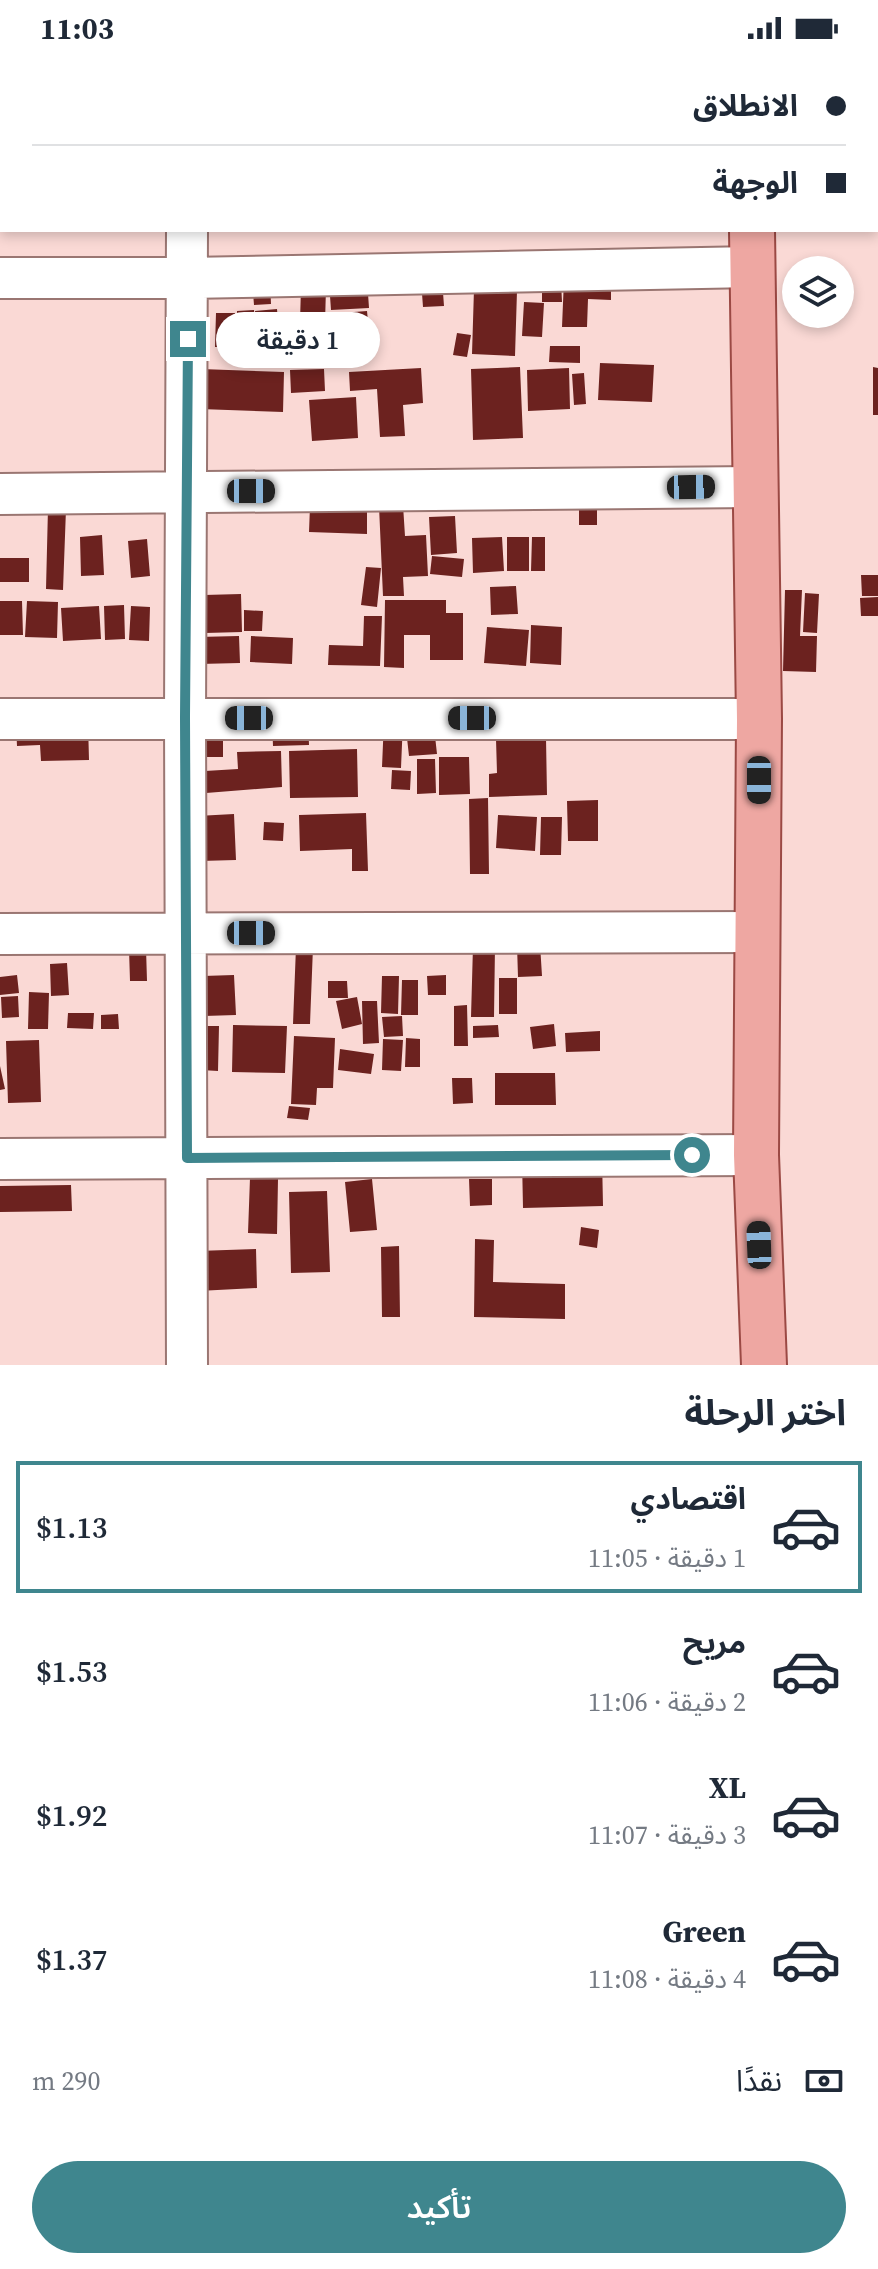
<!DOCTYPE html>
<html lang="ar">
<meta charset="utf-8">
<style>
body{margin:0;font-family:"Source Serif 4","Noto Sans Arabic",serif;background:#f2f2f3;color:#1f2937;direction:rtl;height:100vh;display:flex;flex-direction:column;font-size:30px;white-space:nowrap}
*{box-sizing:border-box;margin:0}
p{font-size:26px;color:#747a83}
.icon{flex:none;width:44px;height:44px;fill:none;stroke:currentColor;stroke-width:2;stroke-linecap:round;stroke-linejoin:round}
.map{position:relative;height:1309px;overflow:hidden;direction:ltr}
.sheet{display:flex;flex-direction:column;background:#fff;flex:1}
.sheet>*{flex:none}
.banner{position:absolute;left:0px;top:0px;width:878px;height:176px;box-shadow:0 4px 12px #0003;direction:rtl;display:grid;align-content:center;height:176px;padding:0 32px;background:#fff}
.controls{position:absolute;left:782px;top:200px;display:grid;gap:16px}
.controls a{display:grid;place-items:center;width:72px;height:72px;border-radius:50%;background:#fff;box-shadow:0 4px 12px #0003;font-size:40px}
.end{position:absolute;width:36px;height:36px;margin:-18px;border:10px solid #3f868e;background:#fff;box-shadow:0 0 0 4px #fff}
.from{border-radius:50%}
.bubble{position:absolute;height:56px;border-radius:28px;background:#fff;box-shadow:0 4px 12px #0003;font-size:26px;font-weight:600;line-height:56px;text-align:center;direction:rtl}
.car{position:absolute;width:24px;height:48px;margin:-24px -12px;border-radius:10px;box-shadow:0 0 6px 2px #0007;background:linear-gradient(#222 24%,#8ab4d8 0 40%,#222 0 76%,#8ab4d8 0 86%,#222 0)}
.banner b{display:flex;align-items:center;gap:28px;height:76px;font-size:30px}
.banner b+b{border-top:2px solid #e0e1e3}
.banner i{width:20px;height:20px;background:#1f2937}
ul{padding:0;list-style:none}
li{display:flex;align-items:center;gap:24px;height:132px;margin:0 16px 12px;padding:0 16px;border:4px solid transparent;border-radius:0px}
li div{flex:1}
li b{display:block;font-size:30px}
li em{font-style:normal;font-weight:600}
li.selected{border-color:#3f868e}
li>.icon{width:72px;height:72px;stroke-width:1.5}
h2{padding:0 32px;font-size:36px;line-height:96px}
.pay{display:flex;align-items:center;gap:20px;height:88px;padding:0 32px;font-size:30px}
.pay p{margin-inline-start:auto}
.button{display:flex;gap:16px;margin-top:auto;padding:16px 32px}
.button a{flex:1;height:92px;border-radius:48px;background:#3f868e;color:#fff;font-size:32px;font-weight:600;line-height:92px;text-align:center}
.status{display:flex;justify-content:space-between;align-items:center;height:56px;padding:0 40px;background:#fff;direction:ltr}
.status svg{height:22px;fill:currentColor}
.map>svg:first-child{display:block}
.building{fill:#6c221f}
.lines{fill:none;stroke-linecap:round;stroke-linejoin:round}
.minor-casing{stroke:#9a7672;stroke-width:44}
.major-casing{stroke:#9b4944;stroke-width:48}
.minor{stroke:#fff;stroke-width:40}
.major{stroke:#eea7a2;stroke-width:44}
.route{stroke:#3f868e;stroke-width:10}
</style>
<div class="status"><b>11:03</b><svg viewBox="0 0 49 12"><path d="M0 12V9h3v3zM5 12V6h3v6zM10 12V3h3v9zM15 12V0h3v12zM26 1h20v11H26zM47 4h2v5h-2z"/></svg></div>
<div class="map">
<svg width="878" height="1309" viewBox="0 0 878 1309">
<rect width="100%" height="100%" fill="#fad9d5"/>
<path class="building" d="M 367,223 L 369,252 L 331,254 L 329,226 Z
M 442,223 L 444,250 L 423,251 L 421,224 Z
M 564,223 L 611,225 L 611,244 L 588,243 L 587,271 L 562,271 Z
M 252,224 L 270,224 L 271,248 L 254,249 Z
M 542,226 L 561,226 L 562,246 L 542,246 Z
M 301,231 L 326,232 L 324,301 L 299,300 Z
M 474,233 L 517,235 L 515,300 L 472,298 Z
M 524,246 L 544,247 L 542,281 L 522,280 Z
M 277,253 L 280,290 L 259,292 L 255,255 Z
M 254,254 L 255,290 L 238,290 L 237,255 Z
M 367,255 L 371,297 L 332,301 L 328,258 Z
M 216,257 L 235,257 L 235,291 L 215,291 Z
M 457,277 L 471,279 L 467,301 L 453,299 Z
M 550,290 L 580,290 L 580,307 L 549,306 Z
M 600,307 L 654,309 L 652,346 L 598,344 Z
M 520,311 L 523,382 L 473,384 L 471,313 Z
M 873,311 L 878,312 L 878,359 L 873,359 Z
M 421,312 L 423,347 L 403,349 L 405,380 L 380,381 L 377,333 L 350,335 L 349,316 Z
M 569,312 L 570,353 L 528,355 L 527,314 Z
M 201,313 L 284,316 L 283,356 L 200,353 Z
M 324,313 L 325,335 L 291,337 L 290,314 Z
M 584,317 L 586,348 L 574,349 L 572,318 Z
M 356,341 L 358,382 L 312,385 L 309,344 Z
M 403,449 L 405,480 L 426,479 L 428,520 L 403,521 L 404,540 L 383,540 L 379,450 Z
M 579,449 L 597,449 L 597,469 L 579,469 Z
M 310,450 L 367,452 L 367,478 L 309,476 Z
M 48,452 L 66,453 L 63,534 L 46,533 Z
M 455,460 L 457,497 L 431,499 L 429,461 Z
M 102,479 L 104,519 L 81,520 L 80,481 Z
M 502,481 L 504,515 L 473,517 L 472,482 Z
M 507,481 L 529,481 L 529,515 L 507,515 Z
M 532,481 L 545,481 L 545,515 L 531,515 Z
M 147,483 L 150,520 L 131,522 L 128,485 Z
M 432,500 L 464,503 L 462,521 L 430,518 Z
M 0,502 L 29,502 L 29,526 L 0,526 Z
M 366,511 L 381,512 L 377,551 L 361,549 Z
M 861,519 L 878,519 L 878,540 L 862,540 Z
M 516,530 L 518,558 L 491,559 L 490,531 Z
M 785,534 L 802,534 L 800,580 L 817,580 L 816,616 L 783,615 Z
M 805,537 L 819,538 L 817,577 L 803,576 Z
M 241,538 L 242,576 L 205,577 L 204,539 Z
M 878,541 L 878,560 L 861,560 L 860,542 Z
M 385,544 L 446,544 L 446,557 L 463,557 L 463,604 L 430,604 L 430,579 L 404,579 L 404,612 L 384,611 Z
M 0,545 L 22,545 L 23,579 L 0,579 Z
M 27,545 L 58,546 L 57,582 L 25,581 Z
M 124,549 L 125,583 L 105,584 L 104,550 Z
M 99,550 L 101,583 L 63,585 L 61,552 Z
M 131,550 L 150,551 L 149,585 L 129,584 Z
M 244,554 L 263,555 L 262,575 L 244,575 Z
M 364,560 L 382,560 L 380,610 L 328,609 L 329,589 L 363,590 Z
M 531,569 L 562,571 L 561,609 L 530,607 Z
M 487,571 L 529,574 L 526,610 L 484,607 Z
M 239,580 L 240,607 L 199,608 L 198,581 Z
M 251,580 L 293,582 L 292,608 L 250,606 Z
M 308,663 L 309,689 L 273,690 L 272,664 Z
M 384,664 L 403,665 L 401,712 L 382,711 Z
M 206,666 L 223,666 L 223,701 L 206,701 Z
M 88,667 L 89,704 L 41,705 L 40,689 L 17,690 L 16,668 Z
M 435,680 L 437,698 L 409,700 L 407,682 Z
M 546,682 L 547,739 L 489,741 L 489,718 L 497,717 L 496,683 Z
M 357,693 L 358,741 L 290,742 L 289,695 Z
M 281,695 L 282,731 L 206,737 L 205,715 L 238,713 L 237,696 Z
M 439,701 L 469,701 L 470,738 L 439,739 Z
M 417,703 L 435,703 L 436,737 L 417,738 Z
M 392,714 L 411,715 L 410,734 L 391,733 Z
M 488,742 L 489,818 L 470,818 L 469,743 Z
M 598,744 L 598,785 L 568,785 L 567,745 Z
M 366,757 L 368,815 L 352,815 L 352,793 L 300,795 L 299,759 Z
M 234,758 L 236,804 L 200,805 L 197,760 Z
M 498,759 L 537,761 L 535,795 L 496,792 Z
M 541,761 L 562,761 L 561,799 L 540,799 Z
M 264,766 L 284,767 L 283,785 L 263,784 Z
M 540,888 L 542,920 L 518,921 L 517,889 Z
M 473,890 L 495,890 L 494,961 L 471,961 Z
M 296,891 L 313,891 L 310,968 L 293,968 Z
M 146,892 L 147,925 L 130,925 L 129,893 Z
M 67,907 L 69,939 L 51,940 L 50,908 Z
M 17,919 L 19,937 L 0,939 L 0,921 Z
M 234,919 L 236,959 L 204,960 L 203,920 Z
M 446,919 L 446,939 L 428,939 L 427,920 Z
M 382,920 L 399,920 L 398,958 L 381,957 Z
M 499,922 L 517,922 L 517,958 L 499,958 Z
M 402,924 L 418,924 L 418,959 L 401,959 Z
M 328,925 L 347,925 L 348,942 L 328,942 Z
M 29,936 L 49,937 L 48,973 L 28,973 Z
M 18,940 L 19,961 L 2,962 L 1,941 Z
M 357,941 L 362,968 L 342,973 L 336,945 Z
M 362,945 L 377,945 L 379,987 L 363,988 Z
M 467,949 L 468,990 L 454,990 L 454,950 Z
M 68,957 L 94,957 L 93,973 L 67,972 Z
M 118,958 L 119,973 L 101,973 L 101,959 Z
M 402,960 L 403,980 L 384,981 L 382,961 Z
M 554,968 L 556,990 L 533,993 L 530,971 Z
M 233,969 L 287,970 L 285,1017 L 232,1016 Z
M 498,969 L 499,981 L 473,982 L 473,970 Z
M 202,970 L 219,970 L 218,1015 L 201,1014 Z
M 600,975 L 600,995 L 566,996 L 565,977 Z
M 294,980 L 335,982 L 333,1032 L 317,1032 L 316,1049 L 291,1048 Z
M 406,982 L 420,983 L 420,1011 L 405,1011 Z
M 383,983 L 403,984 L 401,1015 L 382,1014 Z
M 39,984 L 41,1046 L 8,1047 L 6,985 Z
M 340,993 L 374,998 L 371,1018 L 338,1014 Z
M 0,1010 L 5,1033 L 0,1034 Z
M 495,1017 L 555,1017 L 556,1049 L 495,1049 Z
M 452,1022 L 472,1022 L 473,1047 L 453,1048 Z
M 289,1050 L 310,1052 L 308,1064 L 287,1062 Z
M 602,1101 L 603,1150 L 523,1152 L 522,1103 Z
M 250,1122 L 278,1123 L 277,1178 L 248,1177 Z
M 372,1123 L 377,1174 L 350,1176 L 345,1126 Z
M 469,1123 L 492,1123 L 492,1149 L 470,1150 Z
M 71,1129 L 72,1155 L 0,1156 L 0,1130 Z
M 327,1135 L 330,1216 L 291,1217 L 289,1136 Z
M 581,1171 L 599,1174 L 597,1192 L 579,1189 Z
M 475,1183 L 494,1184 L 493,1226 L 565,1228 L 565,1263 L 474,1261 Z
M 399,1190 L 400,1261 L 382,1261 L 381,1191 Z
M 256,1193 L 257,1232 L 198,1235 L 197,1195 Z"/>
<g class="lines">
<g class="minor-casing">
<path id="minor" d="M 186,0 L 187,2
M 0,6 L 2,6
M 0,222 L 188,222 L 753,211
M 0,438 L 754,431
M 0,663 L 759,663
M 0,878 L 759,876
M 0,1103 L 756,1099
M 187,1309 L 185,661 L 187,174"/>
</g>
<g class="major-casing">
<path id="major" d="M 749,0 L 749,2
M 752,174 L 759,663 L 756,1099 L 764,1309"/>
</g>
<use href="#minor" class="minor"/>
<use href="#major" class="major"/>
</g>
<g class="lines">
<path class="route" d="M 188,283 L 185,661 L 187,1102 L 692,1099"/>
</g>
</svg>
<div class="controls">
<a><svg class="icon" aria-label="layers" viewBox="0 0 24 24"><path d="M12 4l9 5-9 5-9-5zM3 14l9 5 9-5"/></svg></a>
</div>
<i class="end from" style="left:692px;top:1099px"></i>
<i class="end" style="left:188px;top:283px"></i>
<div class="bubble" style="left:216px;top:256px;width:164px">1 دقيقة</div>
<i class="car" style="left:691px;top:431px;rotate:89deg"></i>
<i class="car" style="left:251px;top:435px;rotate:90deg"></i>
<i class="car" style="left:249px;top:662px;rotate:270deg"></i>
<i class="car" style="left:472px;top:662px;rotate:270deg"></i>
<i class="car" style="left:759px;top:724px;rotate:180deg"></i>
<i class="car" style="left:251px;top:877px;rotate:90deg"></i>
<i class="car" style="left:759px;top:1189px;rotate:358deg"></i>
<div class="banner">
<b><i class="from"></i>الانطلاق</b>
<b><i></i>الوجهة</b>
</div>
</div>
<section class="sheet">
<h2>اختر الرحلة</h2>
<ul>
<li class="selected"><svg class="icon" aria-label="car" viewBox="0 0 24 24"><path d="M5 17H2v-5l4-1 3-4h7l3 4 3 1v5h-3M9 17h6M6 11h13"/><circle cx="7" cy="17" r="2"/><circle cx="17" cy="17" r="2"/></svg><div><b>اقتصادي</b><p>1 دقيقة · 11:05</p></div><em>$1.13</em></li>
<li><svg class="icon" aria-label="car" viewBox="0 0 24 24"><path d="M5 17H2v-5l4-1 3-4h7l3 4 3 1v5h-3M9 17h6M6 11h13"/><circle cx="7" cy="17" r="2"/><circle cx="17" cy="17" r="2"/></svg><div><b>مريح</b><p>2 دقيقة · 11:06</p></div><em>$1.53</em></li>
<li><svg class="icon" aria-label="car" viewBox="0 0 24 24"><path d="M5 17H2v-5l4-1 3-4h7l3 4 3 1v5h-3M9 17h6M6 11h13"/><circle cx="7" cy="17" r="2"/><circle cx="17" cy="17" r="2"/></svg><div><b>XL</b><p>3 دقيقة · 11:07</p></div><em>$1.92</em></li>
<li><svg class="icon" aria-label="car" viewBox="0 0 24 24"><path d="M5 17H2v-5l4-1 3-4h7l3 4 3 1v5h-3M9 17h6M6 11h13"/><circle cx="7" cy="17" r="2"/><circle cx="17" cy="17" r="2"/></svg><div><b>Green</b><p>4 دقيقة · 11:08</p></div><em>$1.37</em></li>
</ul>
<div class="pay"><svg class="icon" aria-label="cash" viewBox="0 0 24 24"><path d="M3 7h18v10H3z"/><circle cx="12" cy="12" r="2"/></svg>نقدًا<p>290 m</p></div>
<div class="button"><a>تأكيد</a></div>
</section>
